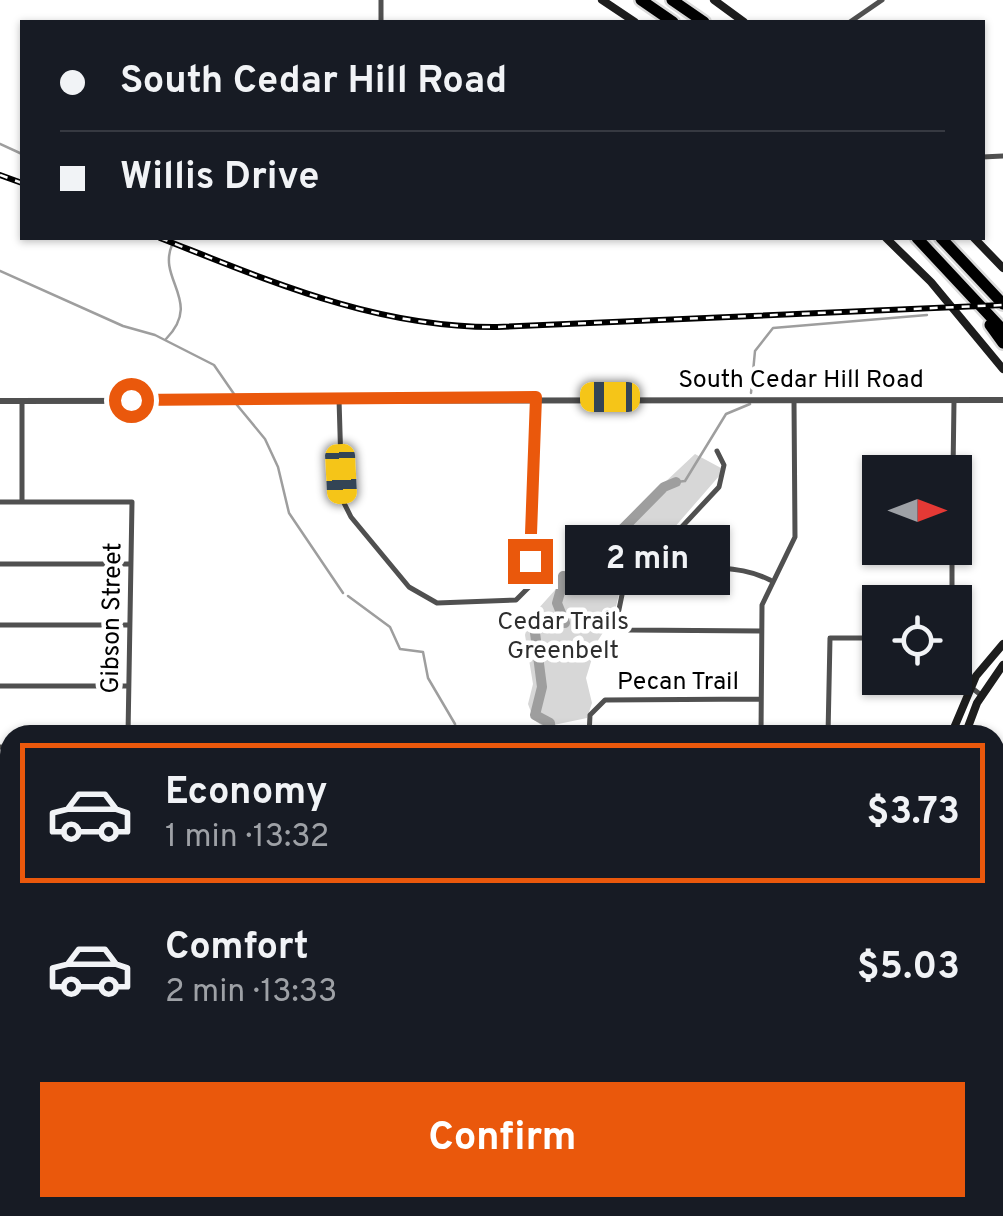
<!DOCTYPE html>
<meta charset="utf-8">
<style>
body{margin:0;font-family:Overpass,sans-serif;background:#242831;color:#f1f3f6;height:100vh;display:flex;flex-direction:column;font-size:38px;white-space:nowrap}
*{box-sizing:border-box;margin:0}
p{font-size:32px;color:#9ea1a6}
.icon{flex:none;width:55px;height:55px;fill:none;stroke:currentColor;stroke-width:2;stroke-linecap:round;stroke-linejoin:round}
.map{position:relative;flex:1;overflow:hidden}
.panel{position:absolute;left:0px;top:725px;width:1005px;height:492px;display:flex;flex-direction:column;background:#171b24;border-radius:30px 30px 0 0;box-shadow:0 2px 8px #0004}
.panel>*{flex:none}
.top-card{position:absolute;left:20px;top:20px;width:965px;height:220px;border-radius:0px;box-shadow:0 2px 8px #0004;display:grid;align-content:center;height:220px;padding:0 40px;background:#171b24}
.needle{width:65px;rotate:90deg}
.buttons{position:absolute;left:862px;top:455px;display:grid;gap:20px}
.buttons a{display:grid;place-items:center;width:110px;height:110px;border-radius:0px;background:#171b24;box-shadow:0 2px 8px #0004;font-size:50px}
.end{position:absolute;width:45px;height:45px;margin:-22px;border:12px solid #ea580c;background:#fff;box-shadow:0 0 0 5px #fff}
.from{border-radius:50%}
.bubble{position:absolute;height:70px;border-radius:0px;background:#171b24;box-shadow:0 2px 8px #0004;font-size:32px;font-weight:700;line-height:70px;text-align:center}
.car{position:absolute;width:30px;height:60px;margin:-30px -15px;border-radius:12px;box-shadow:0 0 8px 2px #0007;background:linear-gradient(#f5c518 24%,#345 0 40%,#f5c518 0 76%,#345 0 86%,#f5c518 0)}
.top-card b{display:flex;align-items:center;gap:35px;height:95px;font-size:38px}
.top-card b+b{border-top:2px solid #363941}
.top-card i{width:25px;height:25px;background:#f1f3f6}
ul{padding:18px 0 0;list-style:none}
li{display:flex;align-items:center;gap:30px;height:140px;margin:0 20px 15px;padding:0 20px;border:5px solid transparent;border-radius:0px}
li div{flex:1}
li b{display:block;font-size:38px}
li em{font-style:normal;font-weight:700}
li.selected{border-color:#ea580c}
li>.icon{width:90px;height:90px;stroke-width:1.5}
.cta{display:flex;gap:20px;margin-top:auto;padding:20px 40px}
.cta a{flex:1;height:115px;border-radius:0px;background:#ea580c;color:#fff;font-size:40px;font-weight:700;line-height:115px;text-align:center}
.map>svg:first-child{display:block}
.green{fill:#d7d7d7}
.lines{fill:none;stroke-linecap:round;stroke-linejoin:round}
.stream{stroke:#9e9e9e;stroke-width:2.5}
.river{stroke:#9e9e9e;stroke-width:10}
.motorway-casing{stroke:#dbdbdb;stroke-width:16}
.minor{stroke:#505050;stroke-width:5}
.tertiary{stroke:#505050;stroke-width:6}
.secondary{stroke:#1d1d1d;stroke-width:8}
.motorway{stroke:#000;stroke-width:11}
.rail-casing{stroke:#000;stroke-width:6}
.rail{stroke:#fff;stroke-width:2.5;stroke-dasharray:8;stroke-linecap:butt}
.route{stroke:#ea580c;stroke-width:12}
.labels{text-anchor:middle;stroke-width:9;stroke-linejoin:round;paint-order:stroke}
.street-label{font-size:25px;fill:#000;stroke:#fff}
.park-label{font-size:25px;fill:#2e2e2e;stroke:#fff}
</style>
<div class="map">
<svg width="1003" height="1216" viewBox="0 0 1003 1216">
<rect width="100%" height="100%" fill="#fff"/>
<path class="green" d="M 695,454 L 721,468 L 720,475 L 620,590 L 614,615 L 597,642 L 586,678 L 592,703 L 587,718 L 544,727 L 534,720 L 528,704 L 533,684 L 525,635 L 529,619 L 582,560 Z
M 995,753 L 1003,753 L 1003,1018 L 995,1018 Z"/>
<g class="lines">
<path class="stream" d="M 0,144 L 22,154
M 0,271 L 123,326 L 155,335 L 214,365 L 234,394
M 166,339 C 203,301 157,280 172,245
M 751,393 L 755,351 L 773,328 L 927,315
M 237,405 L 265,439 L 278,467 L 289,513 L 343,593
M 676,482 L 685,481 L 726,414 L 750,404
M 348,596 L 390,627 L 400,649 L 423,652 L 428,678 L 455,724 L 456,735"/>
<path class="river" d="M 551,735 L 550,723 L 535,715 L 542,687 L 534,625 L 544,620 L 565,623 L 557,603 L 561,589 L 569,589 L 562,582 L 563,576 L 579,579 L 583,569 L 664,487 L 676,482
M 134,1208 L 138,1216"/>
<g class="motorway-casing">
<path id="motorway" d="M 641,0 L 673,22
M 672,0 L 704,22
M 917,238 L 1003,330
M 941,238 L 1003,304
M 990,325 L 1003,343"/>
</g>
<path class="minor" d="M 381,22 L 381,0
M 850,22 L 882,0
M 982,157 L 1003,156
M 339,399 L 342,499 L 351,517 L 409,587 L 437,603 L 516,600 L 529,587 L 536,397
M 717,451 L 724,465 L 719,487 L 623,590 L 617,619 L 629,630 L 761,631
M 953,472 L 954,401
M 0,502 L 132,502 L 128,735
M 22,502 L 22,401
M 659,551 C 700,576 730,560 770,580
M 0,564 L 130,564
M 952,602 L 952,548
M 0,625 L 129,625
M 955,675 L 981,695
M 0,686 L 127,686
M 589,735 L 590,715 L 605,700 L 761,699
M 761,735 L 762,605 L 795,537 L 794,401
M 828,735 L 830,638 L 880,638
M 0,747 L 10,747
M 7,814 L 10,813
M 0,896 L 10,907
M 0,929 L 10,920
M 0,1017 L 10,1008
M 0,1106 L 10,1097
M 0,1170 L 10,1179
M 52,1208 L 75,1211 L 81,1208
M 545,1208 L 545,1216
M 615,1208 L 615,1216
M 746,1208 L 747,1216
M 255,1216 L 255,1208
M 294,1216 L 373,1216
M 399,1216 L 399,1208
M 473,1216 L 473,1208"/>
<path class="tertiary" d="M 0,401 L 1003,400"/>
<path class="secondary" d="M 602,0 L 635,22
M 714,0 L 744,22
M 886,238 L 931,282 L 1003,369
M 974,238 L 1003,268
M 951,735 L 976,676 L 1003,644
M 965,735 L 977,703 L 1003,665
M 943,1216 L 943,1208
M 958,1216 L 958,1208"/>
<use href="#motorway" class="motorway"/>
<g class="rail-casing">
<path id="rail" d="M 0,175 L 22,183
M 160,238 C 270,281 376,328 497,327 L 1003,305"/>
</g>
<use href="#rail" class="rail"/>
</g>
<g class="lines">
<path class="route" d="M 131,400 L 536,397 L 530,561"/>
</g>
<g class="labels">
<g class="street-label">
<text x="801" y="387">South Cedar Hill Road</text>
<text transform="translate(110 618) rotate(-89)" y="9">Gibson Street</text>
<text x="678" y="689">Pecan Trail</text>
</g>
<g class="park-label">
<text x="563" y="629">Cedar Trails<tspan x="563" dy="29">Greenbelt</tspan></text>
</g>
</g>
</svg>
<div class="buttons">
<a><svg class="needle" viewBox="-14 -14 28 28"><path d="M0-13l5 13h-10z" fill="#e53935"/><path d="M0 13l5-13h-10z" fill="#9ea1a6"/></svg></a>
<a><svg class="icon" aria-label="locate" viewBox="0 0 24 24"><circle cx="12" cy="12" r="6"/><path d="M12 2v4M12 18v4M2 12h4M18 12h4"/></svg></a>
</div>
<i class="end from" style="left:131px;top:400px"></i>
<i class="end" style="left:530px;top:561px"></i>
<div class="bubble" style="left:565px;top:525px;width:165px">2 min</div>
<i class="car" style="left:610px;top:397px;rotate:270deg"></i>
<i class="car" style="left:341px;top:474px;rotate:177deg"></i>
<div class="top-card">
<b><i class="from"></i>South Cedar Hill Road</b>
<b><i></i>Willis Drive</b>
</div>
<section class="panel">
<ul>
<li class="selected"><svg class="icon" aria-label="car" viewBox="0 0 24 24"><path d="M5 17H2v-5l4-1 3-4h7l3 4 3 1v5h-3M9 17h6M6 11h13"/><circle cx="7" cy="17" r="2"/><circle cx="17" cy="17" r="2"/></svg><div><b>Economy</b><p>1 min · 13:32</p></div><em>$3.73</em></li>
<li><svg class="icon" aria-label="car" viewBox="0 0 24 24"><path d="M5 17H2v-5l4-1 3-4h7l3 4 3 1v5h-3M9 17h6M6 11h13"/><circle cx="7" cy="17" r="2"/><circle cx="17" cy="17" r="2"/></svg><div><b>Comfort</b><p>2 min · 13:33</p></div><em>$5.03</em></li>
</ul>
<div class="cta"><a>Confirm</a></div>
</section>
</div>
